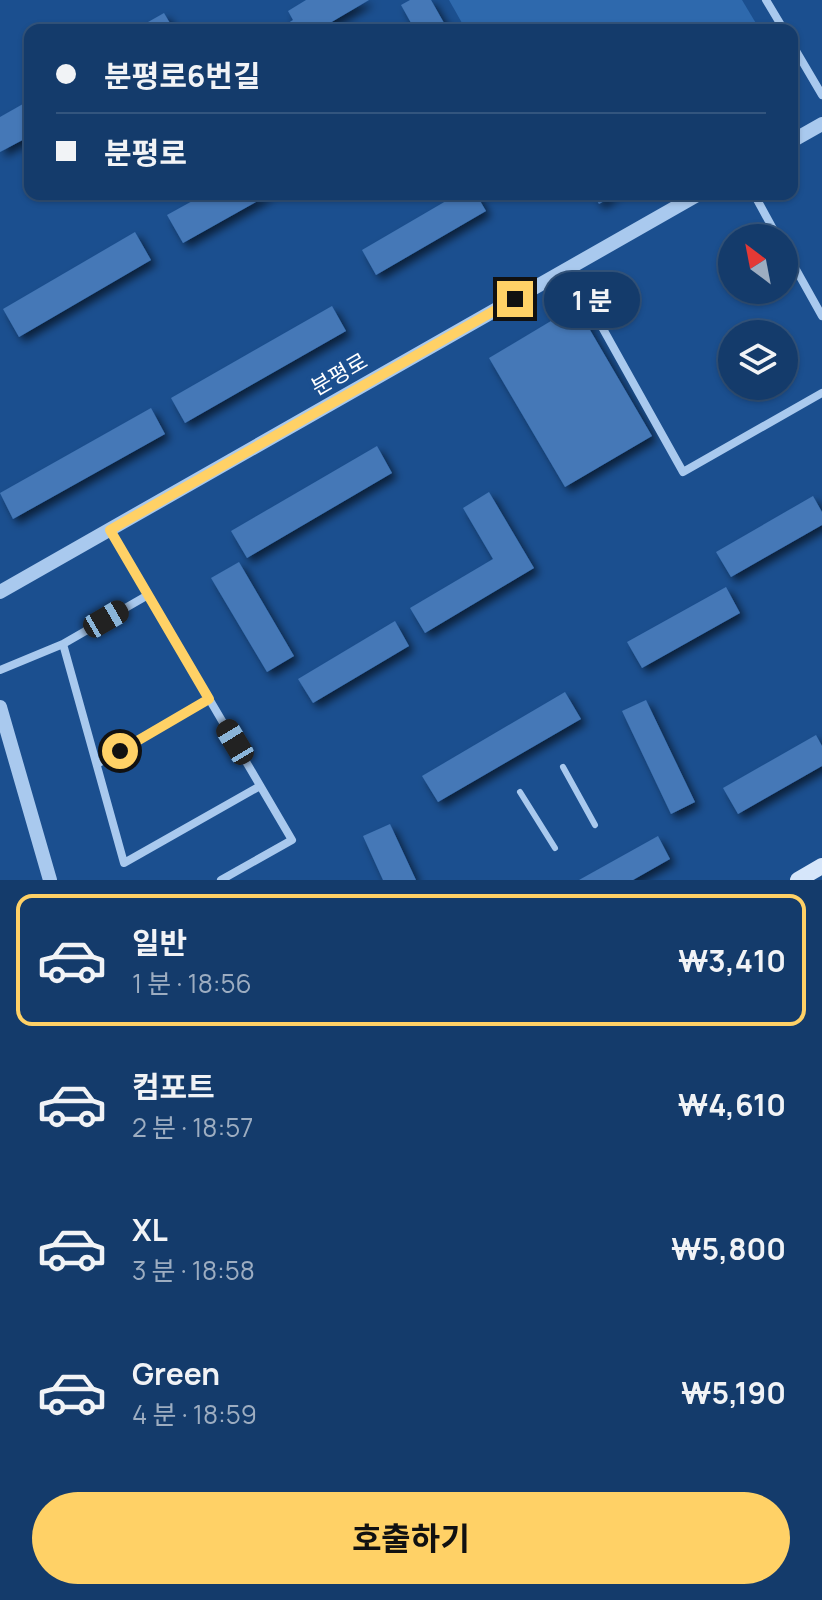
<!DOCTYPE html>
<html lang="ko">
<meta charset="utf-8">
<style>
body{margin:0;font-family:Manrope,"Noto Sans KR",sans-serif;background:#214673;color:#f1f3f6;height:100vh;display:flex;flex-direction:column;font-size:30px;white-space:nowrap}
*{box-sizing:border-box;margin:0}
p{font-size:26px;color:#9dadc1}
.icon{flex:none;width:44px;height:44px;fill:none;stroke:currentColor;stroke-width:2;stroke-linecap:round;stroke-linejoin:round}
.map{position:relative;height:880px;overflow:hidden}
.side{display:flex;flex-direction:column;background:#143b6b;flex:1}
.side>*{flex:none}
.top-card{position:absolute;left:24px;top:24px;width:774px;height:176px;border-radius:16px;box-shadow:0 2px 6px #0004,0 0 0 2px #33557e;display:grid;align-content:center;height:176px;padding:0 32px;background:#143b6b}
.needle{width:52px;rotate:328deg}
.tools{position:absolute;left:718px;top:224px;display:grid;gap:16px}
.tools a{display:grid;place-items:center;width:80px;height:80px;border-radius:50%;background:#143b6b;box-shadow:0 2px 6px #0004,0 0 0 2px #33557e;font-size:40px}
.end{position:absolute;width:36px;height:36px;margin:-18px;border:10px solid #ffd166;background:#111;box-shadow:0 0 0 4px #111}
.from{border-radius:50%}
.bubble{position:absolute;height:56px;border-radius:28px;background:#143b6b;box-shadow:0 2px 6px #0004,0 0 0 2px #33557e;font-size:26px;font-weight:700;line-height:56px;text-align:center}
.car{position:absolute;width:24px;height:48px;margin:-24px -12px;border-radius:10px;box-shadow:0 0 6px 2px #0007;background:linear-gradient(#222 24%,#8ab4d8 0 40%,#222 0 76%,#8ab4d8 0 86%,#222 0)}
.top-card b{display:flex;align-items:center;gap:28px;height:76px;font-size:30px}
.top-card b+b{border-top:2px solid #33557e}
.top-card i{width:20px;height:20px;background:#f1f3f6}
ul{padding:14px 0 0;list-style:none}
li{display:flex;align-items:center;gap:24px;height:132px;margin:0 16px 12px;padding:0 16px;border:4px solid transparent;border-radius:16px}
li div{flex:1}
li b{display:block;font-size:30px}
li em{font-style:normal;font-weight:700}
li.current{border-color:#ffd166}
li>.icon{width:72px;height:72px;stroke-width:1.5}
.action{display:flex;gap:16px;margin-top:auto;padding:16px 32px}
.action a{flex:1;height:92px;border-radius:48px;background:#ffd166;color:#111;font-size:32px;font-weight:700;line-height:92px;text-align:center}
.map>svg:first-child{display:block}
.green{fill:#2e69ad}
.building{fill:#4478b7;filter:url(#shadow)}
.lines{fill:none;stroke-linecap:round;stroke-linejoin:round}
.service{stroke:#a9c9ee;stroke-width:6}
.minor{stroke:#a9c9ee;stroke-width:8}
.tertiary{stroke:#a9c9ee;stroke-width:14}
.secondary{stroke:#d6e6fa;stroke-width:16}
.route{stroke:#ffd166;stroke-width:10}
.labels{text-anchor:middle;stroke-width:8;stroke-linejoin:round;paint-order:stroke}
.street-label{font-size:22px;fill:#fff;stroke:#1b4f8f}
</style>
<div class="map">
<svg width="822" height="880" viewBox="0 0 822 880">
<defs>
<filter id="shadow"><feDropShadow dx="5" dy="5" stdDeviation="4" flood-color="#0009"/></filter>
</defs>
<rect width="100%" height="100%" fill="#1b4f8f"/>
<path class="green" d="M 449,0 L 742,0 L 760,30 L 466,30 Z"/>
<path class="building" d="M 306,0 L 369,0 L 318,30 L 277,30 L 293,20 L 288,11 Z
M 410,0 L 431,0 L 448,30 L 415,30 L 401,5 Z
M 164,13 L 174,30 L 134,30 Z
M 30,100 L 30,136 L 0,152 L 0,117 Z
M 205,194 L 270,194 L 183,243 L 167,215 Z
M 458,194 L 476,194 L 486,211 L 376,275 L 362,250 Z
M 593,194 L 616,194 L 599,204 Z
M 135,232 L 151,260 L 19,337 L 3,309 Z
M 332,306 L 346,331 L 185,423 L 171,398 Z
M 576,306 L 652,436 L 565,487 L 489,358 Z
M 151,408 L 165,434 L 13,519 L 0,493 Z
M 377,446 L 392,473 L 247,558 L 231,531 Z
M 489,492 L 534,568 L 425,633 L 410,608 L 493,559 L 463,508 Z
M 813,496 L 822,512 L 822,525 L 731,577 L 716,552 Z
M 239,562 L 294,656 L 267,672 L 211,578 Z
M 726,587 L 740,613 L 642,668 L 627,642 Z
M 395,621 L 409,646 L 313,703 L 298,679 Z
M 565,692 L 581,719 L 438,802 L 422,776 Z
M 646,700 L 695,802 L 671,814 L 622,711 Z
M 816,735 L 822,746 L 822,766 L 738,814 L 723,788 Z
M 390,824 L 416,880 L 383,880 L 363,836 Z
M 658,836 L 670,859 L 633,880 L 579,880 Z"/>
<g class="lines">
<path class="service" d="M 563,767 L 595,825
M 520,792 L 555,848"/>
<path class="minor" d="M 766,0 L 784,30
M 792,44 L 822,95
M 754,194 L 778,238
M 784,248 L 822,316
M 569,268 L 683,472 L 822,393
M 110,530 L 292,840 L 221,880
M 148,595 L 63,644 L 124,863 L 260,786
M 0,670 L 63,644
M 97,764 L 209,699"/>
<path class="tertiary" d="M 792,141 L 822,124
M 0,592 L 699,194
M 0,707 L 50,880"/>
<path class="secondary" d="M 798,880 L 822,866"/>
</g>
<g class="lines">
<path class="route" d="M 120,751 L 209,699 L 110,530 L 515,299"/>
</g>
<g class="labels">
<g class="street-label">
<text transform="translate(339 374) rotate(-30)" y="8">분평로</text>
</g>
</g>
</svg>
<div class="tools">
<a><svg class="needle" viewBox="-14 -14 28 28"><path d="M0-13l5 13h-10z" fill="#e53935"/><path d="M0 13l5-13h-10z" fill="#9dadc1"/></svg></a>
<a><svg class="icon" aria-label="layers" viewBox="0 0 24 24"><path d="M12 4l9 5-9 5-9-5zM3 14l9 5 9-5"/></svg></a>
</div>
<i class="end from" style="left:120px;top:751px"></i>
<i class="end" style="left:515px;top:299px"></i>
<div class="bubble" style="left:544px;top:272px;width:96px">1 분</div>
<i class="car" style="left:106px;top:619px;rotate:60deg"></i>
<i class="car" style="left:235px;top:742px;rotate:329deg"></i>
<div class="top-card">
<b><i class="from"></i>분평로6번길</b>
<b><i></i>분평로</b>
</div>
</div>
<section class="side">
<ul>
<li class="current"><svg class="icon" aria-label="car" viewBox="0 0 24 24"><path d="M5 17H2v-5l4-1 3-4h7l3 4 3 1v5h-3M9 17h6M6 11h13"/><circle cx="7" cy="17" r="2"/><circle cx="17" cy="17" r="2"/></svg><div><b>일반</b><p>1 분 · 18:56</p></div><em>₩3,410</em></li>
<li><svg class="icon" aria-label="car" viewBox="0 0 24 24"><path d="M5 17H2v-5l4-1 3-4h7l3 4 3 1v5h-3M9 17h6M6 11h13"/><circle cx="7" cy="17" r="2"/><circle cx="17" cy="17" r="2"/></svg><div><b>컴포트</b><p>2 분 · 18:57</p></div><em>₩4,610</em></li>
<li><svg class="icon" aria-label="car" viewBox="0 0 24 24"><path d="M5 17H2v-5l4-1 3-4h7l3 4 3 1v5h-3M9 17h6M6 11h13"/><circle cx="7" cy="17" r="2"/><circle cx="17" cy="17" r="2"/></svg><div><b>XL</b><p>3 분 · 18:58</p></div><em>₩5,800</em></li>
<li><svg class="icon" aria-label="car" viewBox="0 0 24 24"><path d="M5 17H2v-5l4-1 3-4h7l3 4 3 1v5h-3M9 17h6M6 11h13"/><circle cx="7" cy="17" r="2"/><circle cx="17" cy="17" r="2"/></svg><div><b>Green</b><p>4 분 · 18:59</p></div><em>₩5,190</em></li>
</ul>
<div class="action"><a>호출하기</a></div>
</section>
